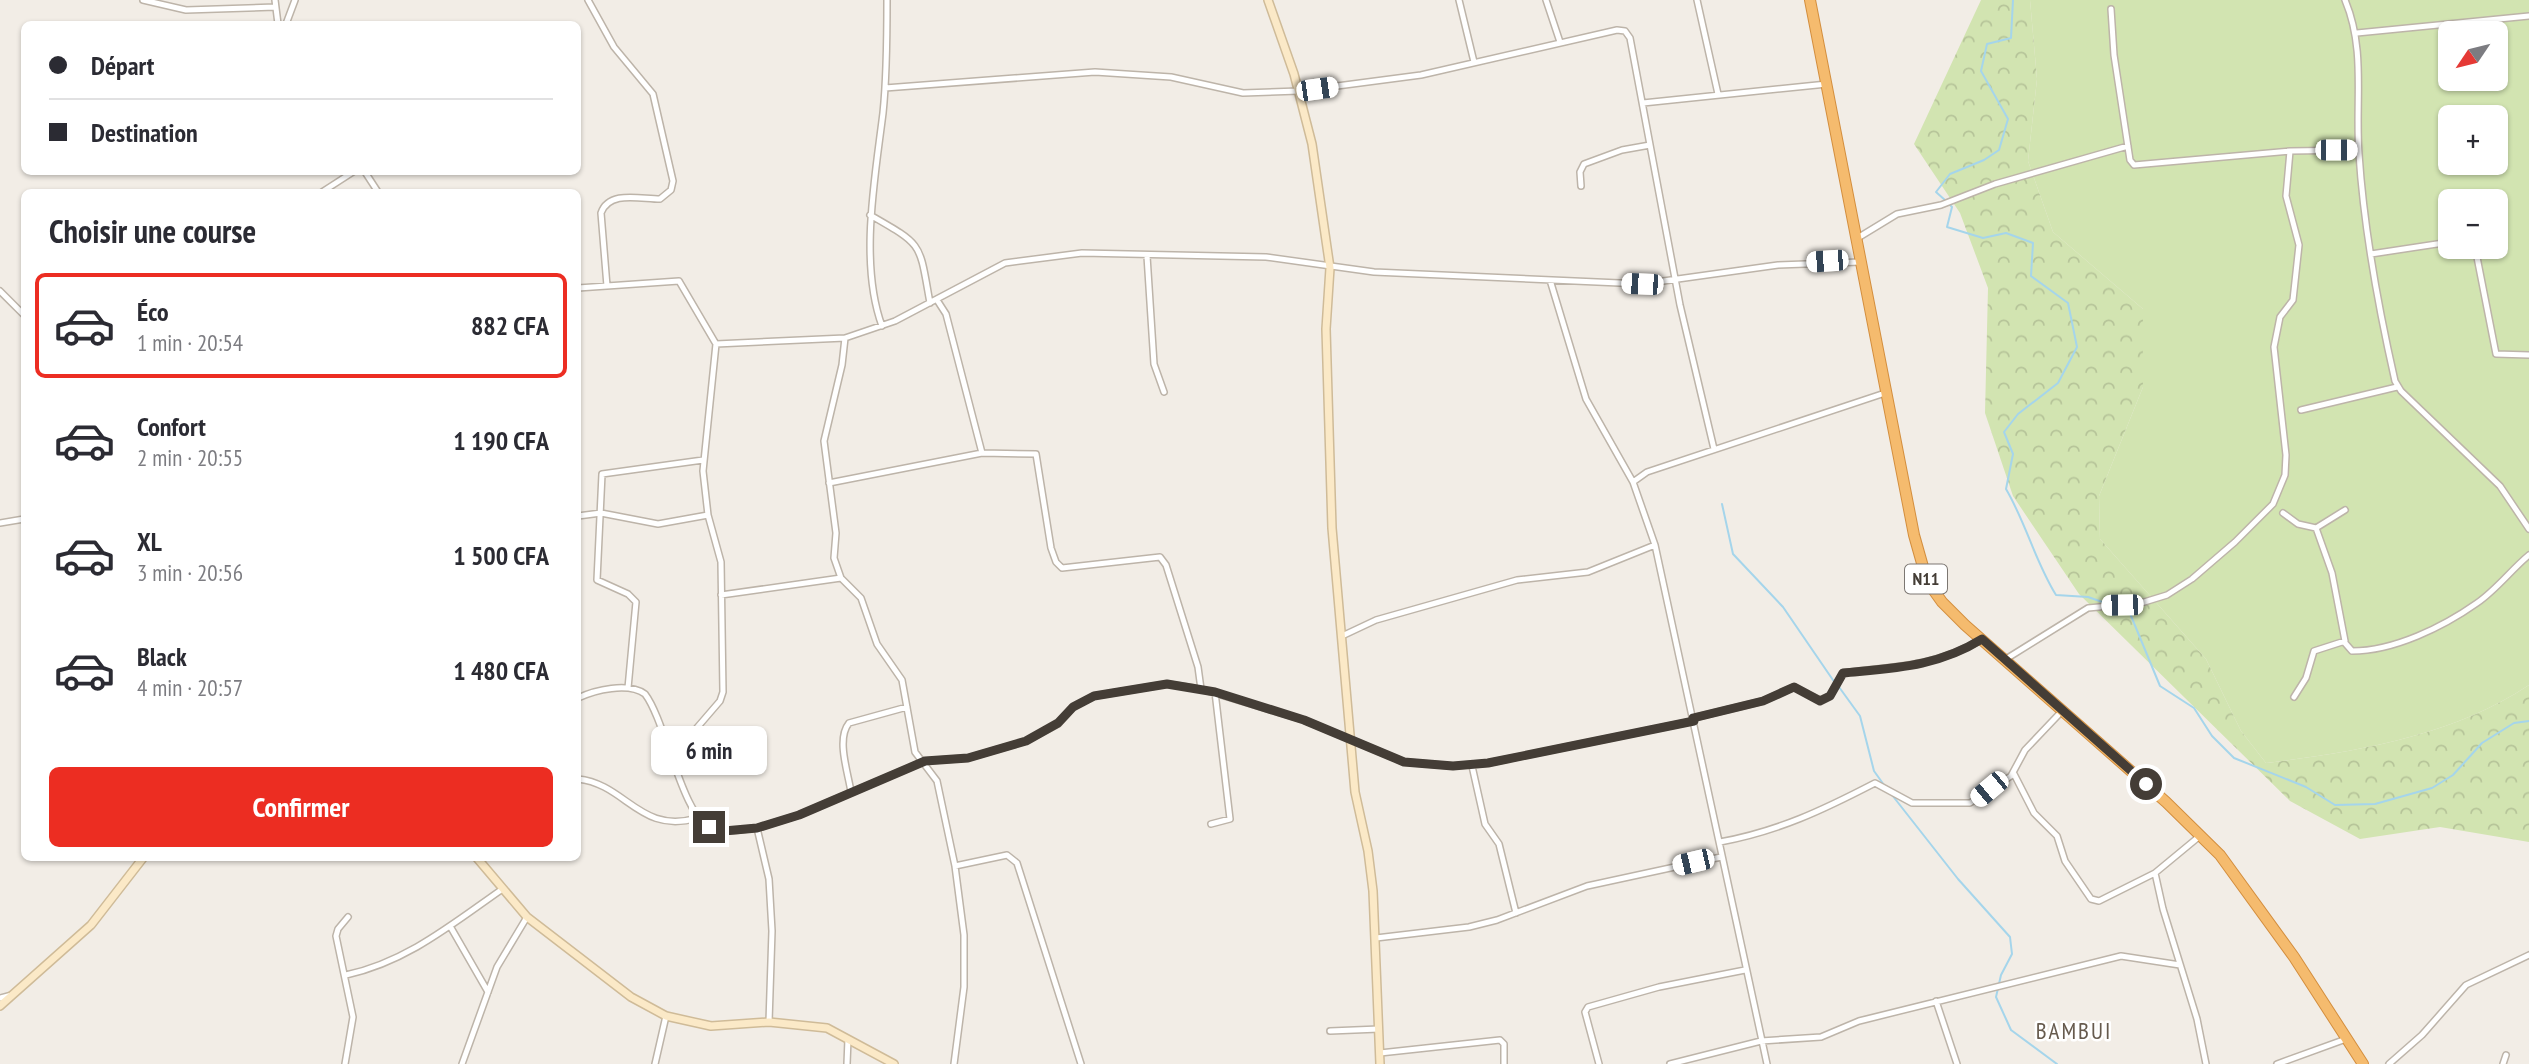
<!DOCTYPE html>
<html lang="fr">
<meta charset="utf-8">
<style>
body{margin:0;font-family:"PT Sans Narrow",sans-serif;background:#f2f2f3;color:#2b2b33;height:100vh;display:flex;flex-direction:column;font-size:26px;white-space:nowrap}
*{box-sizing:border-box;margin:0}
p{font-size:23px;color:#7c7c81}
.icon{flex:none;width:38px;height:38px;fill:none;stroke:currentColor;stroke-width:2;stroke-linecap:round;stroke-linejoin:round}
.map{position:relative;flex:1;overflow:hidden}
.side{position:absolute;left:21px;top:189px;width:560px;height:672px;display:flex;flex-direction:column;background:#fff;border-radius:10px;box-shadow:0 2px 5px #0004}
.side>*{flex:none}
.banner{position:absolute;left:21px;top:21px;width:560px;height:154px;border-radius:10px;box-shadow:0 2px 5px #0004;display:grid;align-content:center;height:154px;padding:0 28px;background:#fff}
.needle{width:46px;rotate:235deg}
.buttons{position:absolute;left:2438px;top:21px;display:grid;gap:14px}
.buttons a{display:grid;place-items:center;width:70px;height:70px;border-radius:10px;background:#fff;box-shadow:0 2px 5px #0004;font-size:35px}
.end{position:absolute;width:32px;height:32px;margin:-16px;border:9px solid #443d36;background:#fff;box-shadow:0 0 0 4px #fff}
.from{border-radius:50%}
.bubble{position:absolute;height:49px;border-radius:10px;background:#fff;box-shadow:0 2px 5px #0004;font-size:23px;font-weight:700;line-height:49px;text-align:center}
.car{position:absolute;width:21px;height:42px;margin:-21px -10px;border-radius:9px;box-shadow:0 0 5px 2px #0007;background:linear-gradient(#fff 24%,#345 0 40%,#fff 0 76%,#345 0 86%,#fff 0)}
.banner b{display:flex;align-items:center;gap:24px;height:66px;font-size:26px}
.banner b+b{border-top:2px solid #e1e1e2}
.banner i{width:18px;height:18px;background:#2b2b33}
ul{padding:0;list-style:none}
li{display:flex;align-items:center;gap:21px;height:105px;margin:0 14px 10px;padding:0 14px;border:4px solid transparent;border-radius:10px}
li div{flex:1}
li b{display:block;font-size:26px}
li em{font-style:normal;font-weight:700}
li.selected{border-color:#ec2d22}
li>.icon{width:63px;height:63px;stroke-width:1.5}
h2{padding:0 28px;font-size:32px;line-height:84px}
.action{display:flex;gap:14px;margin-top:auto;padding:14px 28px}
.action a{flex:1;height:80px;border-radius:10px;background:#ec2d22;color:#fff;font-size:28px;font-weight:700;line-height:80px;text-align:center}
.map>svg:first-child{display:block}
.green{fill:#d2e4b1;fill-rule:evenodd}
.forest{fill:url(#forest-crowns)}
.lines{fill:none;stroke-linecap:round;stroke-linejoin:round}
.stream{stroke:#a5d5eb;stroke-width:2}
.street-casing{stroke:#bdb4a9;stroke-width:8}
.secondary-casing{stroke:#cfbb98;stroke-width:10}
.highway-casing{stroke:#d38e3e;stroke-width:12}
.street{stroke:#fff;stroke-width:5}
.secondary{stroke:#fbe9c7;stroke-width:7}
.highway{stroke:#f5bb6e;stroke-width:10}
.route{stroke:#443d36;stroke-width:9}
.labels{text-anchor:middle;stroke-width:5;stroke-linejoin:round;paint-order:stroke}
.shield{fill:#fff;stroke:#7c7772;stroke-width:2}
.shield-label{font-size:18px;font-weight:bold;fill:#443d36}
.quarter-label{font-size:23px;letter-spacing:2px;fill:#665a4d;stroke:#fff}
</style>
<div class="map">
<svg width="2529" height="1064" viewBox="0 0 2529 1064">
<defs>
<pattern id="forest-crowns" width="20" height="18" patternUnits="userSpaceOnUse" patternTransform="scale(1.75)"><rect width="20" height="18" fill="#d2e4b1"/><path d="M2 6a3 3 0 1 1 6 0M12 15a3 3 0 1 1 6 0" fill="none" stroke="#b6c499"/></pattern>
</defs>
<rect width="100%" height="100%" fill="#f2ede6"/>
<path class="green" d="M 2030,0 L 2529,0 L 2529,685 C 2453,736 2355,752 2266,763 L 2241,731 L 2206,659 L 2100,539 L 2099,496 L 2143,387 L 2143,309 L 2053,232 L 2028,161 L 2037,79 ZM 2450,33 L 2496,33 L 2496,79 L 2450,79 ZM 2450,117 L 2496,117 L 2496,163 L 2450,163 ZM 2450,201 L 2496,201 L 2496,247 L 2450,247 Z"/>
<path class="forest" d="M 1981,0 L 2030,0 L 2037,79 L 2028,161 L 2053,232 L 2143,309 L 2143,387 L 2099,496 L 2100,539 L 2206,659 L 2241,731 L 2266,763 C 2355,752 2453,736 2529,685 L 2529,842 L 2440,827 L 2360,839 L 2290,801 L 2079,594 L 2013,496 L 1985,413 L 1988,288 L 1960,213 L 1914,144 Z"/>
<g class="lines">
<path class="stream" d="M 1946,201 L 1936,192 L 1950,174 L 1984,160 L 1999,150 L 2008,119 L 1981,71 L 1987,44 L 2011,38 L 2013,0
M 1950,205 L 1952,207 L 1947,227 L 1983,238 L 2006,233 L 2033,243 L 2031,276 L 2068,303 L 2077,347 L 2058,383 L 2018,414 L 2004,432 L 2013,454 L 2006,489 C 2026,523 2035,561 2056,595 L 2088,597 L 2108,604
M 1722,504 L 1733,554 L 1783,607 L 1835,683
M 2120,608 L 2129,611 L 2160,686 L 2194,708 L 2212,736 L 2234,758 L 2306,787 L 2335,805 L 2375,804 L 2432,788 L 2453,775 L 2482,743 L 2514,723 L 2529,721
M 1839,687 L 1860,716 L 1874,771 L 1884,785
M 1892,795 L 1958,879 L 2010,937 L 2012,954 L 2001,975 L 1996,997 L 2011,1030 L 2057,1064"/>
<g class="street-casing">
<path id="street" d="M 143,0 L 186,10 L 275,7
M 275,0 L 278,24
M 588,0 L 614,47 L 653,94 L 673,181 L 671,190 L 660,199 C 640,199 609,190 601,213 L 607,286
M 1459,0 L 1474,62
M 1546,0 L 1560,42
M 1697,0 L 1718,94
M 2345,0 C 2366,50 2355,101 2359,154 C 2364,230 2378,306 2395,381 L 2401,391 L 2500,486 L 2529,529
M 2111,9 L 2114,55 L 2130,160 L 2134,165 L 2290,151 L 2358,150
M 286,24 L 295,0
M 2357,33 L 2529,16
M 885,88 L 1095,72 L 1171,77 L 1243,93 L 1299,91 L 1421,75 L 1617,30 L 1625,31 L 1630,38 L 1680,305 L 1714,449
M 1643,103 L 1827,84
M 365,172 L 378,192
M 1581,186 L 1580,172 L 1584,164 L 1622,150 L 1650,145
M 322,192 L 353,172
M 870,215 C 924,246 919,242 930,303
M 1856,239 L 1897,214 L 1941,205 L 1995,184 L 2128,146
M 2475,247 L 2496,354 L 2529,355
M 2371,254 L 2450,242
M 1147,256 L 1154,364 L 1164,392
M 1550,280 L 1586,399 L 1633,482 L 1655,545 L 1767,1064
M 578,288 L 679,281 L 716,344 L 703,471 L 708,515 L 721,562 L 723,692 L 720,701 L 689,737 L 678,768
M 0,291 L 24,315
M 937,300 L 946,314 L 982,453 L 1036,454 L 1051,548 L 1056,562 L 1062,568 L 1160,557 L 1166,565 L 1198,667 L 1201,689 L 1304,720 L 1404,762 L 1453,766 L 1488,763 L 1694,721
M 882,326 C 859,263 875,178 883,113 C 887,75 887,38 887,0
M 845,338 L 842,365 L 824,441 L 836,533 L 834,558 L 841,578 L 861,598 L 877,644 L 902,680 L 915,752 L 937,781 L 955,866 L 964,935 L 964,987 L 954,1064
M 716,344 L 845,338 L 895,321 L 1005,263 L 1082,253 L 1266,257 L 1374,272 L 1642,284 L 1778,265 L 1860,262
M 2301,410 L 2397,387
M 1633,482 L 1647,472 L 1885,393
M 829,483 L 982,453
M 2283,513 L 2298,524 L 2316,528 L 2345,510
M 578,516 L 601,513 L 658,524 L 708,515
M 0,523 L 24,519
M 721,595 L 841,578
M 1342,636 L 1376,620 L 1517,580 L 1588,572 L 1655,545
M 2345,643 L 2352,651 C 2394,651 2443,627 2477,603 C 2496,590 2511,570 2529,555
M 2006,659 L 2088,608 L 2141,603 L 2167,595 L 2192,579 L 2235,542 L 2273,504 L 2285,475 L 2286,455 L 2274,347 L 2280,317 L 2293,300 L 2299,245 L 2286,196 L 2290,151
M 628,688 L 636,602 L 628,594 L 597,580 L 602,474 L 703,460
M 2294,697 L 2306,678 L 2314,651 L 2345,641 L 2332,573 L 2316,528
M 578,698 C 595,690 628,682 645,694 C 667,723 682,820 714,830 C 727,833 744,829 757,828
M 1693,718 L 1763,701 L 1794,687 L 1820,700 L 1830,696 L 1843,673 C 1895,666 1937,667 1982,639
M 1472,766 L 1485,824 L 1499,844 L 1516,913
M 2014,774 L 2034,813 L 2057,836 L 2065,861 L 2091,899 L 2099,901 L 2155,873
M 578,779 C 626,784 640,835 697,818
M 851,792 C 848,772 836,739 849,723 L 907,707
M 1211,824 L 1230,819 L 1215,692
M 2201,835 L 2155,873 L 2163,909 L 2197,1019 L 2206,1064
M 1720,842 C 1779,831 1823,810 1875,783 L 1912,803 L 1970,803 L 2011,776 L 2025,750 L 2063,710
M 955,866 L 1007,855 L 1017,863 L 1081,1064
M 450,926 L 488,992
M 1376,938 L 1469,927 L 1497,920 L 1587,886 L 1721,857
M 346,975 C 406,962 451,925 501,890
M 0,998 L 12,995
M 1936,1001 L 1957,1064
M 769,1022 L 772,931 L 769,879 L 757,828 L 799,815 L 925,761 L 968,758 L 1026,741 L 1058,724 L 1073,707 L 1094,696 L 1167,684 L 1201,689
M 1330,1031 L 1379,1029
M 1380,1053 L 1500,1040 L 1504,1044 L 1504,1064
M 345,1064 L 353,1017 L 336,936 L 338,929 L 348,917
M 462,1064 L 497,967 L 527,917
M 655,1064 L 666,1016
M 847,1064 L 848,1039
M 1599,1064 L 1585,1012 L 1588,1007 L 1659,987 L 1745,970
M 1670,1064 L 1761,1041 L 1821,1037 L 1859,1021 L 2121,956 L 2180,965
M 2277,1064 L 2346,1039
M 2389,1064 L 2422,1035 L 2466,985 L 2529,955
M 2503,1064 L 2506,1055"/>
</g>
<g class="secondary-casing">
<path id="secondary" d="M 1268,0 L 1294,74 L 1312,144 L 1330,268 L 1326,329 L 1332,528 L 1355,792 L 1368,851 L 1373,891 L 1380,1064
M 477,858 L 527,917 L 631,997 L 666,1016 L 711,1026 L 769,1022 L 827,1028 L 894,1064
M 0,1006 L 91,925 L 143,858"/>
</g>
<g class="highway-casing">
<path id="highway" d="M 1810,0 L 1914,535 L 1927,581 L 1942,602 L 1965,625 L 2166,802 L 2220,855 L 2294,957 L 2363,1064"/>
</g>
<use href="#street" class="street"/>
<use href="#secondary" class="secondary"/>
<use href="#highway" class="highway"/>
</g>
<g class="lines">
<path class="route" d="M 709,827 L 724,831 L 757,828 L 799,815 L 925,761 L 968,758 L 1026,741 L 1058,723 L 1073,707 L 1094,696 L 1167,684 L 1215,692 L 1304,720 L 1404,762 L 1453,766 L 1488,763 L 1694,721 L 1693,718 L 1763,701 L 1794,687 L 1820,701 L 1830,696 L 1843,673 C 1894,668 1937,667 1982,639 L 2146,784"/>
</g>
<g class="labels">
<rect class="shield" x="1905" y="564.5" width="42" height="29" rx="5"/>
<g class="shield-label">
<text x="1926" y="585">N11</text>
</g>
<g class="quarter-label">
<text x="2074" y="1039">BAMBUI</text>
</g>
</g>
</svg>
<div class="buttons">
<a><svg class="needle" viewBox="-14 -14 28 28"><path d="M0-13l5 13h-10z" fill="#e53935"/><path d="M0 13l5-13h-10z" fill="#7c7c81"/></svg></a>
<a>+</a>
<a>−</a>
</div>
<i class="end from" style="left:2146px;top:784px"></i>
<i class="end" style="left:709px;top:827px"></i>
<div class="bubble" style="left:651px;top:726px;width:116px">6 min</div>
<i class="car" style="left:1317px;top:89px;rotate:82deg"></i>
<i class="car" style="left:2336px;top:150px;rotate:90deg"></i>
<i class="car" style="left:1827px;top:261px;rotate:266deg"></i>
<i class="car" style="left:1642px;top:284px;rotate:272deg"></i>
<i class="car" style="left:2122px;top:605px;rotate:269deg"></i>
<i class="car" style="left:1989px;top:789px;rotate:230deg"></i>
<i class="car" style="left:1693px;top:862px;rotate:257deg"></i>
<div class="banner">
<b><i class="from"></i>Départ</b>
<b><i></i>Destination</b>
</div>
<section class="side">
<h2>Choisir une course</h2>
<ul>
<li class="selected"><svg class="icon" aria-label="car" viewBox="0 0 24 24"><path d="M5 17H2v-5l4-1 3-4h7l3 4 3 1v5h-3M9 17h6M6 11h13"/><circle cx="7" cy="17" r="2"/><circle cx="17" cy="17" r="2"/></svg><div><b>Éco</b><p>1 min · 20:54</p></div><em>882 CFA</em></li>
<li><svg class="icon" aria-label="car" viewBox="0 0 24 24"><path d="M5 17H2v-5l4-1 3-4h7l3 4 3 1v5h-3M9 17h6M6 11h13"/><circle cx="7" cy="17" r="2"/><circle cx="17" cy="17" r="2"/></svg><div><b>Confort</b><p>2 min · 20:55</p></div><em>1 190 CFA</em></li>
<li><svg class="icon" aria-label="car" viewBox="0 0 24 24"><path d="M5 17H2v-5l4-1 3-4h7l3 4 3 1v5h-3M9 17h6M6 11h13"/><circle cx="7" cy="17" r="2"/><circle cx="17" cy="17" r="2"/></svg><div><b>XL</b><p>3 min · 20:56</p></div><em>1 500 CFA</em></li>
<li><svg class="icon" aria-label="car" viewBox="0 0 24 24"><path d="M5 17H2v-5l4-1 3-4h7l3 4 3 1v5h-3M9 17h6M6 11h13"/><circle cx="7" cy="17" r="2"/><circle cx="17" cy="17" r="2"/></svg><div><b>Black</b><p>4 min · 20:57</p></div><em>1 480 CFA</em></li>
</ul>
<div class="action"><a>Confirmer</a></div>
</section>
</div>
